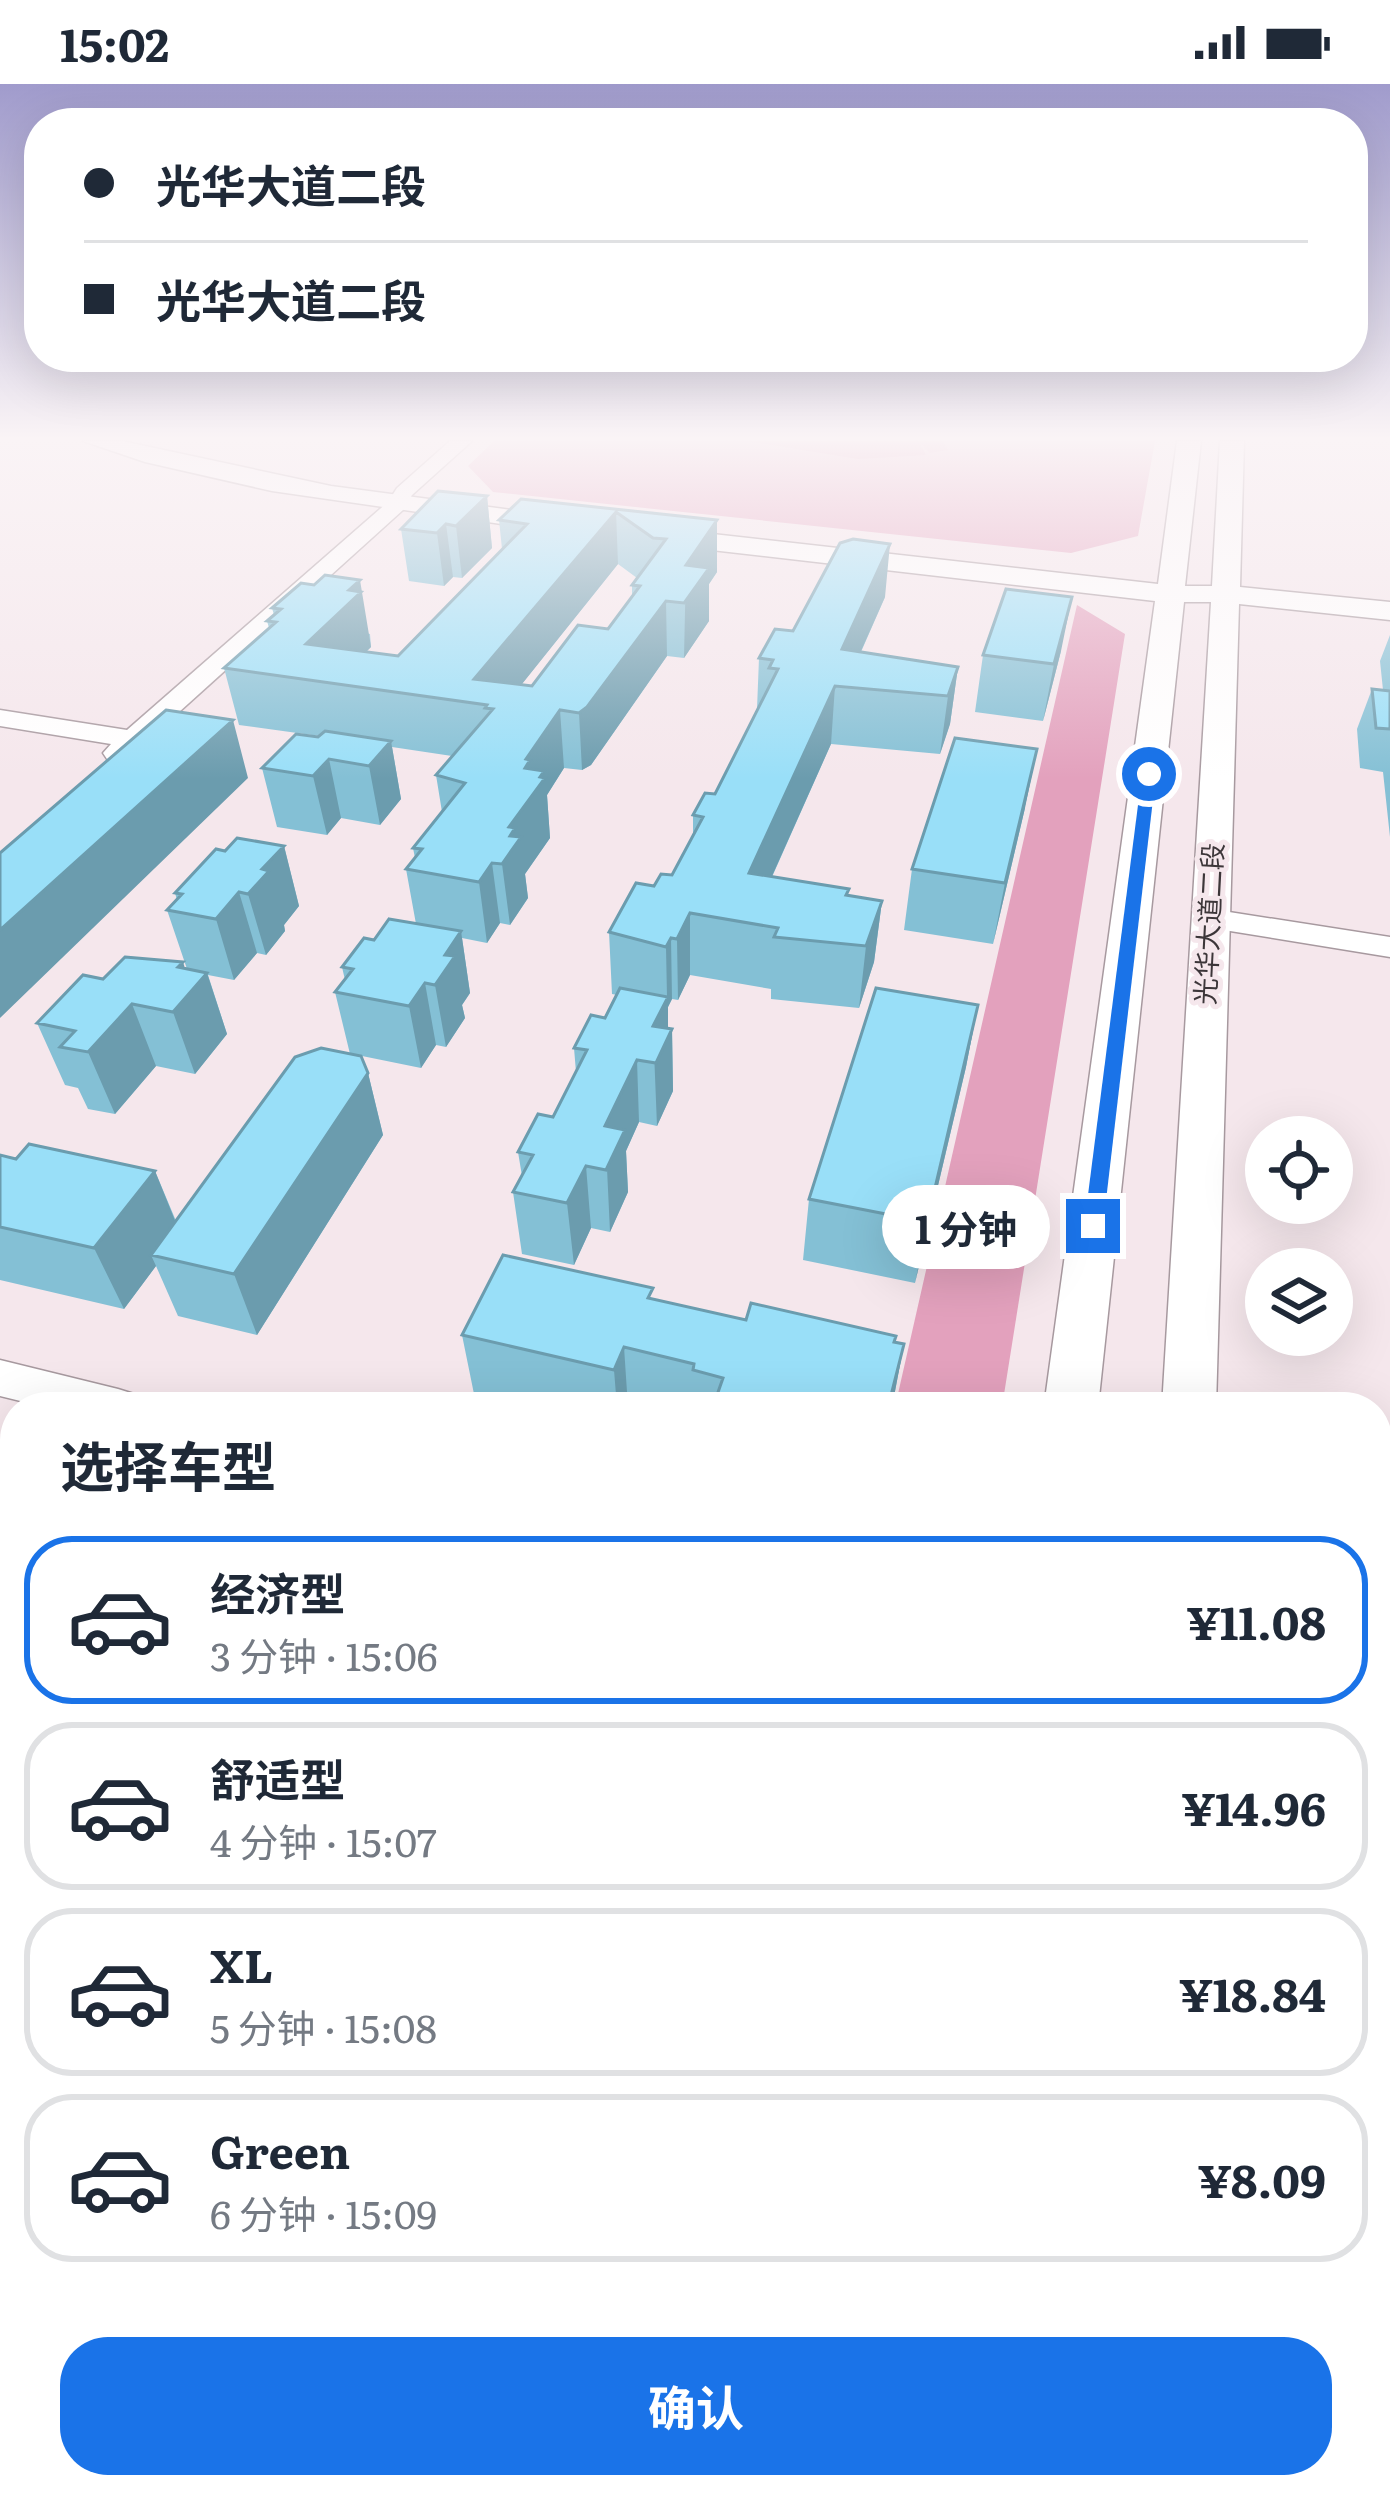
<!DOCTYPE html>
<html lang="zh">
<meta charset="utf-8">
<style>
body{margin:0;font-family:Literata,"Noto Sans SC",serif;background:#f6f6f7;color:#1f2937;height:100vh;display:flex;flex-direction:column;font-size:45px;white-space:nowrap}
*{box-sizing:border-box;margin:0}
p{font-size:39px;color:#747a83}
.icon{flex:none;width:66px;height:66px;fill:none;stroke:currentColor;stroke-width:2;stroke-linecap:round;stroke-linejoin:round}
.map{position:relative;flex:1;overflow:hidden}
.sheet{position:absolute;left:0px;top:1308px;width:1392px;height:1107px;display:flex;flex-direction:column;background:#fff;border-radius:48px 48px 0 0;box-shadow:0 12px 48px #0002}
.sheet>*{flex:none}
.guide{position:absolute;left:24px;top:24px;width:1344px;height:264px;border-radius:48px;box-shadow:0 12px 48px #0002;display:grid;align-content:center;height:264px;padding:0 60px;background:#fff}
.buttons{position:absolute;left:1245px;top:1032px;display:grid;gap:24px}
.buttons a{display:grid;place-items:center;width:108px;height:108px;border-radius:50%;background:#fff;box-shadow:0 12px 48px #0002;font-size:60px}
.end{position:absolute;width:54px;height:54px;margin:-27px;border:15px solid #1a73e8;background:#fff;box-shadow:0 0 0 6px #fff}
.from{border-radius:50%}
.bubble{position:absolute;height:84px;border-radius:42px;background:#fff;box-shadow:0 12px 48px #0002;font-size:39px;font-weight:700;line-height:84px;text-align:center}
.guide b{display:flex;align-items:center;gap:42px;height:114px;font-size:45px}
.guide b+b{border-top:3px solid #e0e1e3}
.guide i{width:30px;height:30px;background:#1f2937}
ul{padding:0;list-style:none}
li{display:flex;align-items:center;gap:36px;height:168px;margin:0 24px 18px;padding:0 36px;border:6px solid #e0e1e3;border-radius:48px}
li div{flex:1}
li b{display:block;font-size:45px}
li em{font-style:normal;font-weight:700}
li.on{border-color:#1a73e8}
li>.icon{width:108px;height:108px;stroke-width:1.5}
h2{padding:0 60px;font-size:54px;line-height:144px}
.action{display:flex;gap:24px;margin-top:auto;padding:24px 60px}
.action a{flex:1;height:138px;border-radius:48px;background:#1a73e8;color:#fff;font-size:48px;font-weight:700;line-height:138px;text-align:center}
.status{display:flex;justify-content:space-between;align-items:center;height:84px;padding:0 60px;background:#fff;direction:ltr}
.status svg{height:33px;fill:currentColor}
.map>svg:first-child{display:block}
.green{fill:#e3a1bd}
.water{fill:#d475a1}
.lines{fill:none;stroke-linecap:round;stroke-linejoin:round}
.minor-casing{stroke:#a7999f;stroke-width:3}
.major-casing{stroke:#a7999f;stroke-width:3}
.minor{fill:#fff;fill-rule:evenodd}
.major{fill:#fff;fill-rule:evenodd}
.wall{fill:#84c0d5;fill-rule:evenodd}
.shaded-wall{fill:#6b9cae}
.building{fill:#99dff8;stroke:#6b9cae;stroke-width:3;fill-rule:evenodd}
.route{fill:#1a73e8}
.labels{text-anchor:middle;stroke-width:10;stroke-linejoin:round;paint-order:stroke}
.far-street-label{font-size:27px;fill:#3c3639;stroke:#f5e7ec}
</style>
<div class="status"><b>15:02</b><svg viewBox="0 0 49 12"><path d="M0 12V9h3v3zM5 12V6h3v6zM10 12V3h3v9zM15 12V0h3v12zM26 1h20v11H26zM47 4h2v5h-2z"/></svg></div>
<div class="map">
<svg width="1390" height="2413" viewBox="0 0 1390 2413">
<rect width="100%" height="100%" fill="#f5e7ec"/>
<path class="green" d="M 494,357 L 1155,357 L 1138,452 L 1071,469 L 493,408 L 468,382 Z
M 1077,521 L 1125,550 L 1002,1323 L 895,1323 Z
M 15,1562 L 15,1858 L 0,1853 L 0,1580 Z
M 631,2400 L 807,2400 L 804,2413 L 628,2413 Z"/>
<path class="water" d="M 746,357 L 943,357 L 948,366 L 930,369 L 920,359 L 926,371 L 858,375 Z"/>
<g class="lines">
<g class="minor-casing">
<path id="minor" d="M 450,357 L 472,357 L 412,411 L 403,426 L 127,675 L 107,675 L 103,669 L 111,660 L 0,642 L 0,626 L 127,646 L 388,418 L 397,404 Z
M 1210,825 L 1390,853 L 1390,873 L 1199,842 L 1194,835 Z
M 0,1276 L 118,1305 L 134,1310 L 141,1323 L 45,1323 L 0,1312 Z
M 15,1463 L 15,1521 L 0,1526 L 0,1469 Z
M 1377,1611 L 1390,1614 L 1390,1666 L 1377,1663 Z"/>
</g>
<g class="major-casing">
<path id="major" d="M 83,357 L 122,357 L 331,402 L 571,434 L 584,442 L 571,450 L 272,407 L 145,378 Z
M 1177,357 L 1201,357 L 1185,502 L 1212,502 L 1220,357 L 1244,357 L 1240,503 L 1390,518 L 1390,536 L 1239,520 L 1216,1323 L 1162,1323 L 1211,518 L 1184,518 L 1098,1323 L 1044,1323 L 1155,517 L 650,459 L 637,451 L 650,443 L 1158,500 Z
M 904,2400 L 994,2400 L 992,2413 L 902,2413 Z
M 1084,2400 L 1174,2400 L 1173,2413 L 1083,2413 Z"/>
</g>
<use href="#minor" class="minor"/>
<use href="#major" class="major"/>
</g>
<path class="wall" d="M 487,412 L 492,464 L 462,494 L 453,493 L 444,502 L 409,497 L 401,445 Z
M 521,415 L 717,436 L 717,488 L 709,500 L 709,537 L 684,574 L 667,572 L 591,681 L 582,686 L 564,684 L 547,711 L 550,754 L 525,790 L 528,814 L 510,841 L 500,839 L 487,859 L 462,854 L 470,909 L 462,921 L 465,934 L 446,963 L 436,961 L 421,984 L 362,972 L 368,989 L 383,1051 L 257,1251 L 178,1232 L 156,1182 L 124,1225 L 0,1196 L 0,1071 L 16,1075 L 155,1087 L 176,1137 L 350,970 L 335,908 L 345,896 L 342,883 L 374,856 L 416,840 L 406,785 L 415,774 L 413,764 L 442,728 L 436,691 L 452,672 L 392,663 L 401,715 L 380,741 L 341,734 L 327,751 L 277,743 L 262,684 L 319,652 L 239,641 L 224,584 L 269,544 L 267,537 L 274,531 L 272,524 L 370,550 L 371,563 L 366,568 L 398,572 L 502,465 L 499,436 ZM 618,480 L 637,494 L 632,501 L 632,512 L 608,545 L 532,602 L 521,601 Z
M 885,513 L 861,568 L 958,583 L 950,640 L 940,670 L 831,660 L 772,793 L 849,805 L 848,811 L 882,817 L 874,878 L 859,924 L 771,915 L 771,905 L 690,891 L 678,916 L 672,915 L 668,923 L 668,944 L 672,945 L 673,1007 L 657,1042 L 639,1038 L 626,1067 L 628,1108 L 610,1148 L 591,1144 L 574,1181 L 522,1170 L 513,1108 L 522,1092 L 518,1068 L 553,1033 L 576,988 L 574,964 L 605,934 L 617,911 L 612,910 L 609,848 L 654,802 L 672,791 L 693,752 L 693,731 L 715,710 L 757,625 L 759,574 L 793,547 Z
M 1390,551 L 1390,753 L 1383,688 L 1360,684 L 1357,645 L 1372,605 L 1383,606 L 1380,577 Z
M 1061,567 L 1043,637 L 975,628 L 983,571 Z
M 1025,724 L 993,860 L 904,846 L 912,785 Z
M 284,762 L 299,822 L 284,841 L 285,847 L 266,871 L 257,869 L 234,896 L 208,891 L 227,950 L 195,990 L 156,982 L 115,1030 L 88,1025 L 78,1004 L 65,1001 L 37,939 L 103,895 L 187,885 L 167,826 L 177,816 L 175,809 L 225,767 Z
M 978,921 L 966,983 L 915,1199 L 803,1176 L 809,1115 Z
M 653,1215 L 746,1236 L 904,1260 L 892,1323 L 526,1323 L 474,1310 L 462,1251 Z"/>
<path class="shaded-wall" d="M 487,412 L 492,464 L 462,494 L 456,442 Z
M 616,428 L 618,480 L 494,635 L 493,625 L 474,595 Z
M 717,436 L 717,488 L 709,500 L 709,537 L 684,574 L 686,481 Z
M 446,440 L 453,493 L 444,502 L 437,449 Z
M 890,460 L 885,513 L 845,603 L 842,565 Z
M 360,496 L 371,563 L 334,599 L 306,560 L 349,506 Z
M 1072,513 L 1061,567 L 1043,637 L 1054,580 Z
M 666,517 L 667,572 L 591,681 L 582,686 L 579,629 Z
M 958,583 L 950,640 L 940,670 L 948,612 Z
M 835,602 L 831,660 L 751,839 L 749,789 Z
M 560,626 L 564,684 L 547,711 L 550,754 L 525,790 L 528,814 L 510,841 L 502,780 L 509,743 L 526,675 Z
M 233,636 L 248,694 L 0,934 L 0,846 Z
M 391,657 L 401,715 L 380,741 L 369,682 Z
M 1037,665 L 1025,724 L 993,860 L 1005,799 Z
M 329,675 L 341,734 L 327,751 L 313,692 Z
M 284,762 L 299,822 L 284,841 L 285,847 L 266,871 L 248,810 L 262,785 Z
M 492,779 L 500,839 L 487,859 L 479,798 Z
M 239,808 L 257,869 L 234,896 L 216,835 Z
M 882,817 L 874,878 L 859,924 L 866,862 Z
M 690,829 L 690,891 L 678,916 L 677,855 Z
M 461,847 L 470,909 L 462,921 L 465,934 L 446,963 L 435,901 L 445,871 Z
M 671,854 L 672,915 L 668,923 L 668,953 L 672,945 L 673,1007 L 657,1042 L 653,942 L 667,913 L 666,863 Z
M 183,878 L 192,906 L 207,889 L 227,950 L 195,990 L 173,928 L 178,883 Z
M 425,899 L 436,961 L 421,984 L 409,922 Z
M 132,920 L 156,982 L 115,1030 L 88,968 Z
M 978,921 L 966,983 L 915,1199 L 927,1138 Z
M 637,976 L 639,1038 L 626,1067 L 628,1108 L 610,1148 L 605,1042 Z
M 368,989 L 383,1051 L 257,1251 L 234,1190 Z
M 586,1082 L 591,1144 L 574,1181 L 567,1119 Z
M 155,1087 L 180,1149 L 151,1171 L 156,1182 L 124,1225 L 94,1164 Z
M 904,1260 L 892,1323 L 888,1323 Z
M 624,1263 L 628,1323 L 617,1323 L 614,1286 Z
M 567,2400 L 575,2400 L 571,2413 L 563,2413 Z"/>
<path class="building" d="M 438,407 L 487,412 L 456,442 L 446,440 L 437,449 L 401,445 Z
M 521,415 L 717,436 L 686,481 L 709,484 L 684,519 L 666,517 L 587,623 L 579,629 L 560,626 L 526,675 L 530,676 L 525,684 L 544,687 L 540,693 L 545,694 L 509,743 L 515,744 L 510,752 L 521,753 L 502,780 L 492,779 L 479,798 L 406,785 L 422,765 L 413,764 L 465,699 L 436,691 L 493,625 L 485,624 L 487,621 L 224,584 L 276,538 L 267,537 L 281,525 L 272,524 L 301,499 L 314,501 L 325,491 L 360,496 L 349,506 L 361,508 L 306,560 L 398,572 L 527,440 L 499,436 ZM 616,428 L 653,454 L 666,455 L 632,501 L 640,502 L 608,545 L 578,541 L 532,602 L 474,595 Z
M 853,455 L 890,460 L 842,565 L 958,583 L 948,612 L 835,602 L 749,789 L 849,805 L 846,811 L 882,817 L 866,862 L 774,853 L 778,844 L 690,829 L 677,855 L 671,854 L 666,863 L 609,848 L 636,799 L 654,802 L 661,790 L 672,791 L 703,733 L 693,731 L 705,709 L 715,710 L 778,585 L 769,584 L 773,576 L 759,574 L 775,545 L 793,547 L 840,459 Z
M 1006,505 L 1072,513 L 1054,580 L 983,571 Z
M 1372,605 L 1390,607 L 1390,645 L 1376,644 Z
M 166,626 L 233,636 L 0,846 L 0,769 Z
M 325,647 L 391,657 L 369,682 L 329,675 L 313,692 L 262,684 L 296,650 L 318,653 Z
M 955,654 L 1037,665 L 1005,799 L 912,785 Z
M 237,754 L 284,762 L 262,785 L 269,787 L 248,810 L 239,808 L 216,835 L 167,826 L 182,810 L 175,809 L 216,765 L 225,767 Z
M 389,835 L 461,847 L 445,871 L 455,872 L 435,901 L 425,899 L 409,922 L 335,908 L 353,885 L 342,883 L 364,854 L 374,856 Z
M 125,873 L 183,878 L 178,883 L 207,889 L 173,928 L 132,920 L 88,968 L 60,963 L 75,947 L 37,939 L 83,891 L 103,895 Z
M 620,904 L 668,913 L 653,942 L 672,945 L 656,979 L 637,976 L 605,1042 L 625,1046 L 606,1086 L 586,1082 L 567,1119 L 513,1108 L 533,1071 L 518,1068 L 538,1030 L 553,1033 L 587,966 L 574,964 L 591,931 L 605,934 Z
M 876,904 L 978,921 L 927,1138 L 809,1115 Z
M 321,964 L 361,972 L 368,989 L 234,1190 L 151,1171 L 295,973 Z
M 29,1060 L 155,1087 L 94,1164 L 0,1143 L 0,1071 L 16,1075 Z
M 503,1171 L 653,1204 L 648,1214 L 746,1236 L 751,1219 L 896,1252 L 894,1258 L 904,1260 L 888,1323 L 755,1323 L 716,1314 L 723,1294 L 693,1286 L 694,1280 L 624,1263 L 614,1286 L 462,1251 Z
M 0,2054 L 15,2060 L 15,2261 L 0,2255 Z
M 412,2400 L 567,2400 L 563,2413 L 408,2413 Z"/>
<linearGradient id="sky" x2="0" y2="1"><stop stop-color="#a09bcc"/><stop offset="0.51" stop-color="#faf4f6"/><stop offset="1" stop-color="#faf4f6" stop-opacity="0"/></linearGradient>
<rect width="1390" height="695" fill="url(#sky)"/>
<path class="route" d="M 1149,686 L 1156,690 L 1103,1142 L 1093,1149 L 1084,1142 L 1142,690 Z"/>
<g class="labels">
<g class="far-street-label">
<text transform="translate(1210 840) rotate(-87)" y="9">光华大道二段</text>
</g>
</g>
</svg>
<div class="buttons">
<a><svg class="icon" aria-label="locate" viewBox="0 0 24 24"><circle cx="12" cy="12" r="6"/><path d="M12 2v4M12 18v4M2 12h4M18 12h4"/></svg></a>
<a><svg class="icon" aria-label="layers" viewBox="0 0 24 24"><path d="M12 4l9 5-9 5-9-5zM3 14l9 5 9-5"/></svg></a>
</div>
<i class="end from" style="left:1149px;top:690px"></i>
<i class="end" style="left:1093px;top:1142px"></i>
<div class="bubble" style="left:882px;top:1101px;width:168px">1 分钟</div>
<div class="guide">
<b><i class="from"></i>光华大道二段</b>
<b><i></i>光华大道二段</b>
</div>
<section class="sheet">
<h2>选择车型</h2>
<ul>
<li class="on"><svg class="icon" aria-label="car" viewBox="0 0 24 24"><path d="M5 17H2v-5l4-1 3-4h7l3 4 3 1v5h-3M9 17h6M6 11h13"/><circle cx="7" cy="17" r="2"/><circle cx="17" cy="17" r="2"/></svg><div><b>经济型</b><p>3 分钟 · 15:06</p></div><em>¥11.08</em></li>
<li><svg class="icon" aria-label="car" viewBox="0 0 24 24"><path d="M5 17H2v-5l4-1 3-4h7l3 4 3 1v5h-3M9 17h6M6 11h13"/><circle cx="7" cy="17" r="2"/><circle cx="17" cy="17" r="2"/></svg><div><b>舒适型</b><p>4 分钟 · 15:07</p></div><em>¥14.96</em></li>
<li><svg class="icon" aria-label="car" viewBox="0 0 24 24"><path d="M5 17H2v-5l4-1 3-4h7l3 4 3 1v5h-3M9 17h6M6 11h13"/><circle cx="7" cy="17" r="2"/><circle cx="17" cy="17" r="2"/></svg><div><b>XL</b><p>5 分钟 · 15:08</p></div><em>¥18.84</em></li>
<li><svg class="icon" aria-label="car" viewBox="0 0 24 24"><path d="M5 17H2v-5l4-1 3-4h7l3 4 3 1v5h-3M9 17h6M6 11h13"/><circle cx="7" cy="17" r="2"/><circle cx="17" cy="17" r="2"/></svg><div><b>Green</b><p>6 分钟 · 15:09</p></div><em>¥8.09</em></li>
</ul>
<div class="action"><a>确认</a></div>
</section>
</div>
